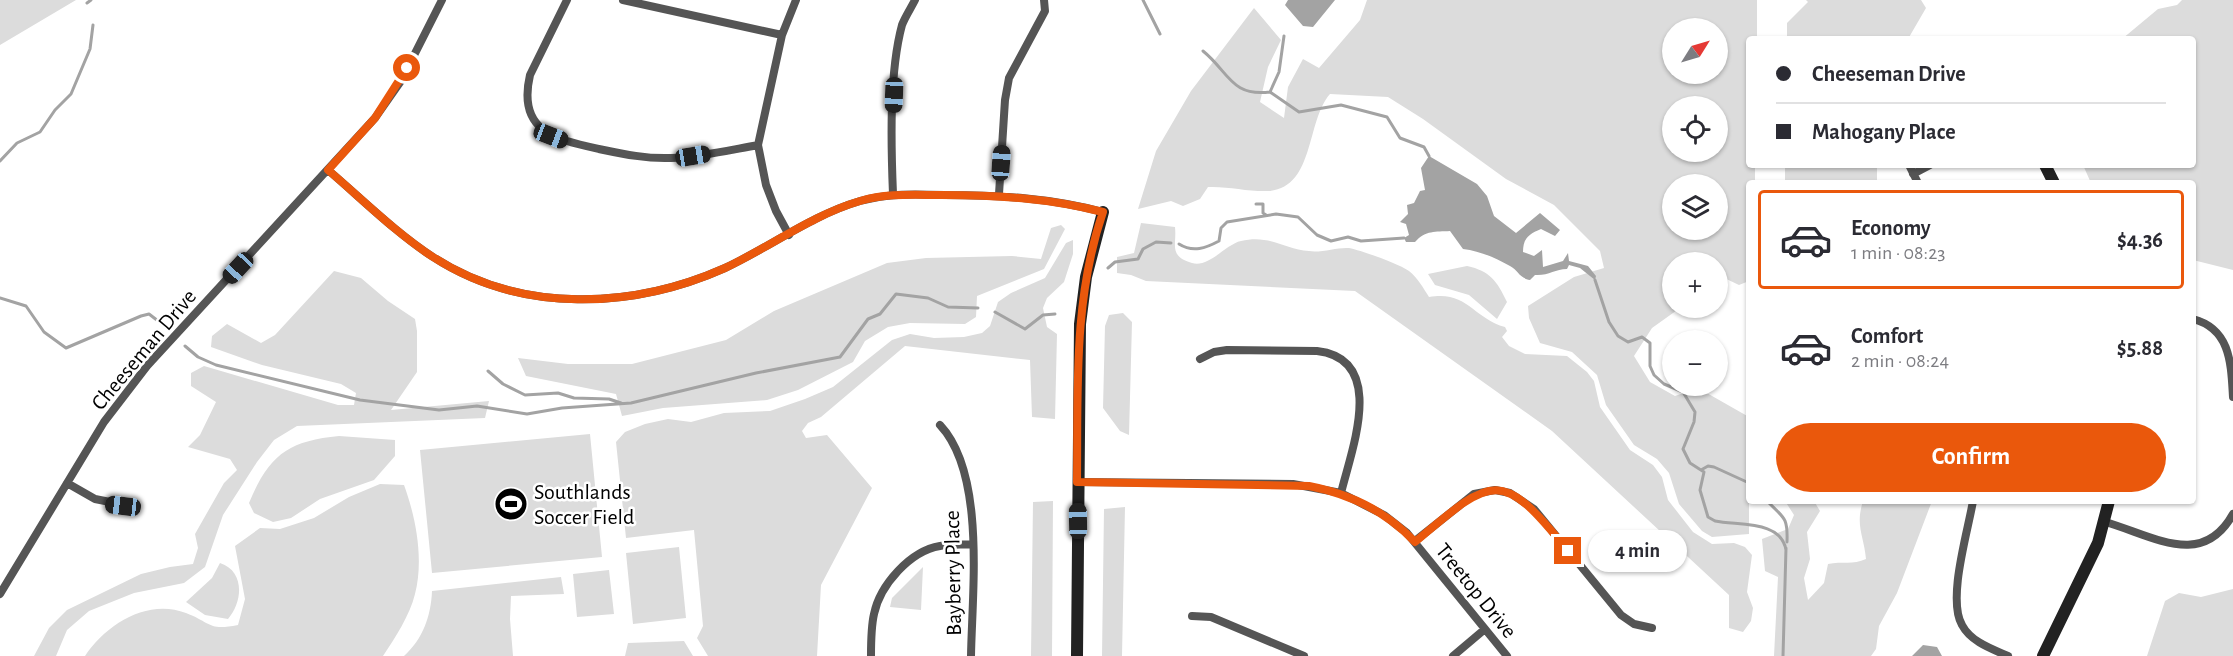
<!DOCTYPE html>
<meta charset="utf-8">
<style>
body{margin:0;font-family:"Alegreya Sans",sans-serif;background:#f7f7f7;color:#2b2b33;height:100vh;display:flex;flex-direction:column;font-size:22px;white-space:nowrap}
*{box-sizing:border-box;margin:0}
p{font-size:20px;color:#7c7c81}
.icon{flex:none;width:33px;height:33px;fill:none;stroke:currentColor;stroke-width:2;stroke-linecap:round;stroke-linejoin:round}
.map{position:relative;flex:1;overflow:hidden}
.drawer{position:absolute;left:1746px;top:180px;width:450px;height:324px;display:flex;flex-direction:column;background:#fff;border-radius:6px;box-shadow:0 2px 4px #0004}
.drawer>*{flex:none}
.hud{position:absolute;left:1746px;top:36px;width:450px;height:132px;border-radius:6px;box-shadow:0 2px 4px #0004;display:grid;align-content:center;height:132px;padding:0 30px;background:#fff}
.needle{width:39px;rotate:53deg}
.controls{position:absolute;left:1662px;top:18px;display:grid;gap:12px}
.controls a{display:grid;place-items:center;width:66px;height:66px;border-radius:50%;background:#fff;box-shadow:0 2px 4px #0004;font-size:30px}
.end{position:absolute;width:27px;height:27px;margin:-14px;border:8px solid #ea580c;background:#fff;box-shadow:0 0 0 3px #fff}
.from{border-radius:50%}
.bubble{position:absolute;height:42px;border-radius:21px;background:#fff;box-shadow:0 2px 4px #0004;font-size:20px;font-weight:700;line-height:42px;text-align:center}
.car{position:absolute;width:18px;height:36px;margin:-18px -9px;border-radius:8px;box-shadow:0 0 4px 2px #0007;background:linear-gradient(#222 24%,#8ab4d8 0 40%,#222 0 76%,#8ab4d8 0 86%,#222 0)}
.hud b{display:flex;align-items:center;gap:21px;height:57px;font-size:22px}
.hud b+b{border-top:2px solid #e1e1e2}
.hud i{width:15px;height:15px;background:#2b2b33}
ul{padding:10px 0 0;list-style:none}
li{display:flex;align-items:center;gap:18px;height:99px;margin:0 12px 9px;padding:0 18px;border:3px solid transparent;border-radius:6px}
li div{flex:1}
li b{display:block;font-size:22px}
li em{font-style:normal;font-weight:700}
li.current{border-color:#ea580c}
li>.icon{width:54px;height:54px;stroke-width:1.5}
.cta{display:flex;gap:12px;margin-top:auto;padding:12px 30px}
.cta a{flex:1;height:69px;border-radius:36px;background:#ea580c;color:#fff;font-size:24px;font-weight:700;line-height:69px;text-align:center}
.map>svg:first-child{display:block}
.green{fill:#dcdcdc;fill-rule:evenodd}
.water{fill:#a3a3a3}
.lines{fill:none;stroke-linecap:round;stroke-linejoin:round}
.stream{stroke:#a3a3a3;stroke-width:3}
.street{stroke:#555;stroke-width:8}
.secondary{stroke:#222;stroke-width:12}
.route{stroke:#ea580c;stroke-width:8}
.labels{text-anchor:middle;stroke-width:5;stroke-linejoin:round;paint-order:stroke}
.street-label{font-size:22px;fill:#000;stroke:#fff}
.poi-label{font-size:22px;fill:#000;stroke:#fff;text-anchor:start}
</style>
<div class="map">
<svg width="2233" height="656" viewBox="0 0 2233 656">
<rect width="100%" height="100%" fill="#fff"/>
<path class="green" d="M 0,0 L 76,0 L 0,45 Z
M 1367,0 L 1757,0 L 1757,39 L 1749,39 L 1749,165 L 1755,165 L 1755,183 L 1749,183 L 1749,281 L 1739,285 L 1718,275 L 1718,262 L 1672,262 L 1672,308 L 1680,308 L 1652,328 L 1634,356 L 1650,382 L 1675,396 L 1698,388 L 1749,417 L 1749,534 L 1712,537 L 1702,531 L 1679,504 L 1669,473 L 1657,459 L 1634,445 L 1606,405 L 1597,375 L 1572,352 L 1540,343 L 1529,318 L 1528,306 L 1574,277 L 1604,268 L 1600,251 L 1554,205 L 1506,179 L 1423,119 L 1388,97 L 1330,94 C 1306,121 1315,187 1269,191 C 1249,192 1228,186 1208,187 L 1200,199 L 1183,206 L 1171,201 L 1138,209 L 1156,151 L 1191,91 L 1254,8 L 1281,40 L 1268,67 L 1260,102 L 1284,118 L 1288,87 L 1303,59 L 1319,68 L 1360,20 ZM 1672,28 L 1718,28 L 1718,74 L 1672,74 ZM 1672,106 L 1718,106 L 1718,152 L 1672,152 ZM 1672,184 L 1718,184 L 1718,230 L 1672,230 Z
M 1806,0 L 1921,0 L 1926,8 L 1908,39 L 1787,39 L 1787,23 L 1808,2 Z
M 2182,0 L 2233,0 L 2233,270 L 2193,260 L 2193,183 L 2091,183 L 2083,165 L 2193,165 L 2193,39 L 2122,39 L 2158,9 L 2177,5 Z
M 1785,165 L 1877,165 L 1877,183 L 1785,183 Z
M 1141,223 L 1175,227 C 1177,245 1168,256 1192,263 C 1209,268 1226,244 1241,241 C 1269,234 1284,249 1309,251 C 1321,253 1338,247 1349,248 C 1363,251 1397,263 1409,271 C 1417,277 1424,289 1429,297 C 1467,290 1473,318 1505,327 L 1507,331 L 1502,337 L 1509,346 L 1525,354 L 1567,356 L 1587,372 L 1594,381 L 1600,407 L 1630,450 L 1653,465 L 1662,477 L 1668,500 L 1693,532 L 1712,544 L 1734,543 L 1745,547 L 1752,555 L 1747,592 L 1753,608 L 1751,621 L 1743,632 L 1729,628 L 1729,595 L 1552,431 L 1355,291 L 1146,281 L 1131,275 L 1117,273 L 1117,257 L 1134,253 Z
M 1061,225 L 1065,229 L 1044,269 L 977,296 L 976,317 L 965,324 L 910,323 L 888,327 L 865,341 L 853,362 L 798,390 L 767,400 L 663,408 L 622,416 L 616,394 L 526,376 L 518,358 L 568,364 L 632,364 L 726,340 L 774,311 L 887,263 L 926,258 L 1012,256 L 1041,259 L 1051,228 Z
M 1073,240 L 1073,254 L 1064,282 L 1047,298 L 1043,308 L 1047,327 L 1057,334 L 1055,419 L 1032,417 L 1030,360 L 905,346 L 821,417 L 808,423 L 802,431 L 806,438 L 827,435 L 872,488 L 821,585 L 817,656 L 708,656 L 697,638 L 703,626 L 694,530 L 626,538 L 616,442 L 625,432 L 645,424 L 668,419 L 691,422 L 724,413 L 770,411 L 805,399 L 833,387 L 892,340 L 910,334 L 934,338 L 964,337 L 982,333 L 990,326 L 998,302 L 1011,293 L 1045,278 L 1066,243 Z
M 1467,266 C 1490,271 1497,281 1507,302 L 1497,319 L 1469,295 L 1435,285 L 1428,274 Z
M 334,271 L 361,278 L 388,301 L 415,319 L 417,331 L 417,372 L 391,410 L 489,401 L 485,418 L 297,426 L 274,440 L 257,462 L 223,515 L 205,567 L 184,583 L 134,593 L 89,611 L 67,630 L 56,656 L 34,656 L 49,628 L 67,610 L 141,574 L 170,567 L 193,564 L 198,548 L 195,534 L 224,483 L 237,470 L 230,459 L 188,447 L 200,435 L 216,402 L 191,386 L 191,373 L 204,366 L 338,405 L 354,405 L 356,393 L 341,384 L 262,365 L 211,347 L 212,336 L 227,324 L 261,343 L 275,335 Z
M 1123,313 L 1132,322 L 1129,435 L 1120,431 L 1103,408 L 1105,326 L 1109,315 Z
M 590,434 L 602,557 L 432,573 L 420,450 Z
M 339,436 L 395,440 L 395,456 L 374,480 L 320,499 L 291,518 L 273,522 L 254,513 L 249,503 C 269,455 288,441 339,436 Z
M 380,484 L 404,485 C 416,518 424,559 415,594 C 410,615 395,638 383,656 L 85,656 C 106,624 148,598 186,613 C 212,623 208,631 238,625 L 245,599 L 235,546 L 260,528 L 280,529 L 314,518 L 349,497 Z
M 1053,501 L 1052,656 L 1031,656 L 1033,502 Z
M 1785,501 L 1814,501 L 1820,511 L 1807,532 L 1810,559 L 1804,578 L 1808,600 L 1824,583 L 1828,564 C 1842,561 1853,565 1866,559 C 1864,536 1855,526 1863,501 L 1932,501 L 1897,593 L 1879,626 L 1876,649 L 1871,656 L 1774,656 L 1778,577 L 1765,571 L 1762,539 L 1788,529 L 1794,515 Z
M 1125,507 L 1122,656 L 1102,656 L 1104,509 Z
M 679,547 L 686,618 L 633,624 L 626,553 Z
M 220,563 C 245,571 243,602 228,619 L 205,615 L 186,602 L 212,578 Z
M 923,567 L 921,610 L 890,607 L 892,598 Z
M 609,570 L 614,614 L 577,617 L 573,574 Z
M 561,577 L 564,594 L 511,596 L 510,619 L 513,656 L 404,656 C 423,639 431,616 432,591 Z
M 2233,589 L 2233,656 L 2147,656 L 2165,601 L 2179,593 L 2201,597 Z
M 684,641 L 693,656 L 625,656 L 628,643 Z"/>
<path class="water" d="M 1288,0 L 1335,0 L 1313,27 L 1303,26 L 1285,5 Z
M 1429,156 L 1477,184 L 1487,196 L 1494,216 L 1516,233 L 1540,213 L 1560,230 L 1555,236 L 1541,229 C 1529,234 1523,238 1523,252 L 1534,256 L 1542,250 L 1543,267 L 1563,261 L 1568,253 L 1569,261 L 1588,266 L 1596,276 L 1595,280 L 1580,268 L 1569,265 L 1567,269 C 1555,269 1548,276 1535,275 L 1530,280 C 1519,278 1518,270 1510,266 C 1496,258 1480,251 1463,249 L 1450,231 C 1435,232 1426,230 1415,242 L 1406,242 L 1404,238 L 1409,235 L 1406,224 L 1400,222 L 1408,214 L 1407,205 L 1414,203 L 1420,191 L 1425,190 L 1421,168 Z
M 1923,645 L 1937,647 L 1942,656 L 1912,656 Z"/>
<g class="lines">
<path class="stream" d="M 1143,0 L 1160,34
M 87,3 L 91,0
M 1203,51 C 1229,72 1231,97 1270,92 L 1299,112 L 1341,105 L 1387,117 L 1400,138 L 1424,147 L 1429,156
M 1270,92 L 1279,72 L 1284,36
M 0,161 L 17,143 L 40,132 L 55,110 L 71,94 L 90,49 L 93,25
M 1256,204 L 1263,204 L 1263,213 L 1266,215
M 1179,244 C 1193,253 1206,248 1219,241 L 1221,228 L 1227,222 L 1276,214 L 1298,217 L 1317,235 L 1331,241 L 1348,237 L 1361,241 L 1404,238
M 1108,268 L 1115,262 L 1138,259 L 1143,249 L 1156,242 L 1171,243
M 1595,280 L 1609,322 L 1618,336 L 1628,342 L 1642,337 L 1650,343 L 1650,366 L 1654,375 L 1664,384 L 1683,392 L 1695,412 L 1694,422 L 1683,449 L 1690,463 L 1704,472 L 1700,490 L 1708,517 L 1715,521 C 1739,526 1781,520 1786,550
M 0,298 L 26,306 L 44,332 L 66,348 L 141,316 L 149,314 L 162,324
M 995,312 L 1025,329 L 1043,315 L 1055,314
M 185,346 L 198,357 L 216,365 L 360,400 L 439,410 L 477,406 L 527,414 L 562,408 L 631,403 L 756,373 L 840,357 L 868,319 L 880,314 L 896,294 L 928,298 L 948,307 L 978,308
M 488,371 L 503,384 L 525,395 L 558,393 L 574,398 L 609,399 L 621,403
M 1701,470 L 1708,466 L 1714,467 L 1749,483
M 1767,501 C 1784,518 1788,517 1787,542
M 1783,656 L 1786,548"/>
<path class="street" d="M 567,0 L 530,75 C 517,131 554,139 599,149 C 623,154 646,159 671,158 C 701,157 730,150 758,145
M 623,0 L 782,35
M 1909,165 L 1918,183
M 328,170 C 362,199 396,233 433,257 C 521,314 633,309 725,268 C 770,247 812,215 860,201 C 888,193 916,194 945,195 C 999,195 1050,198 1103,212
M 1913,174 L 1930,165
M 893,194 C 891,145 889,73 902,25 C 905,17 911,8 915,0
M 999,194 L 1005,100 L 1009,78 L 1045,11 L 1044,0
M 789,235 L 776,211 L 766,185 L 758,145 L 782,35 L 796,0
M 2193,319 C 2231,329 2231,364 2233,397
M 1200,359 L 1214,352 L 1227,350 L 1317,351 C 1388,359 1351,451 1341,493
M 940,425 C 986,474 972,592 971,656
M 1077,482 L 1293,484 L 1341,493 L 1384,515 L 1407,533 L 1507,656
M 67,483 L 95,499 L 135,507
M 1973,501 C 1968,531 1947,599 1962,625 C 1971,642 1992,649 2008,656
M 2105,522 C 2152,535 2202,570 2233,514
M 1415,541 L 1474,494 L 1495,490 L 1510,493 L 1534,509 L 1621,615 L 1634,624 L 1652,628
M 0,594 L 104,422 L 147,366 L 375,118 L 401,81 L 442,0
M 1192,616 L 1211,617 L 1304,656
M 871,656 C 871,642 871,627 874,614 C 880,585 910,551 940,546 C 951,544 963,545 973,544
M 1453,656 L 1485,629"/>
<path class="secondary" d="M 2045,165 L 2054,183
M 1077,656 L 1080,324 L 1086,277 L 1103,212
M 2043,656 L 2098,543 L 2109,501"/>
</g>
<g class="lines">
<path class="route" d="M 407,68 L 375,118 L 328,170 C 362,199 396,233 433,257 C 521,314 633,309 725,268 C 770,247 812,215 860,201 C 887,193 913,195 941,195 C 996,195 1048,198 1103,212 C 1073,299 1078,392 1077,482 L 1309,486 C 1350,494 1386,511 1415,542 C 1493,476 1501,467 1568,551"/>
</g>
<defs>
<g id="stadium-disc" transform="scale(1.725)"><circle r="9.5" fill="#000" stroke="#fff"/><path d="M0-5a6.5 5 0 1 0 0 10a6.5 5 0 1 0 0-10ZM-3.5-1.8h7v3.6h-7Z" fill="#fff"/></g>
</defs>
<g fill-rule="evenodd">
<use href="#stadium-disc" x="511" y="504"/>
</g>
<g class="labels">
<g class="street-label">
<text transform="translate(143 349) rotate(-50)" y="8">Cheeseman Drive</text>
<text transform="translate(952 573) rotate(-91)" y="8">Bayberry Place</text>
<text transform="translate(1477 590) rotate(51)" y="8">Treetop Drive</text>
</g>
<g class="poi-label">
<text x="534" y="499">Southlands<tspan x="534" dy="25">Soccer Field</tspan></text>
</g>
</g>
</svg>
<div class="controls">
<a><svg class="needle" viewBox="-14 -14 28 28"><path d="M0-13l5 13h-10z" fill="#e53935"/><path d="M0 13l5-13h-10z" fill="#7c7c81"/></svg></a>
<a><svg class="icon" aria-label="locate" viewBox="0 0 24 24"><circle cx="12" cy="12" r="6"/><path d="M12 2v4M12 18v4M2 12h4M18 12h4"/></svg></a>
<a><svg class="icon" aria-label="layers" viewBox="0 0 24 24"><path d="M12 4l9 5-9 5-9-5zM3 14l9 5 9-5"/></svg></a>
<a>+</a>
<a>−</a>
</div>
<i class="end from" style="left:407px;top:68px"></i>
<i class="end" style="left:1568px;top:551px"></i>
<div class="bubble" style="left:1588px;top:530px;width:99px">4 min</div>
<i class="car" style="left:894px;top:95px;rotate:182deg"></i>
<i class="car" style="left:551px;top:136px;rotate:111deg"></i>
<i class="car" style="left:693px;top:156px;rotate:81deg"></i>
<i class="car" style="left:1001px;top:163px;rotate:4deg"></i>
<i class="car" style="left:238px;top:268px;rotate:223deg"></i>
<i class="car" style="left:123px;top:506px;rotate:277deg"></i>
<i class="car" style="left:1078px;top:521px;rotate:359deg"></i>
<div class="hud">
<b><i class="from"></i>Cheeseman Drive</b>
<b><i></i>Mahogany Place</b>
</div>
<section class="drawer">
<ul>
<li class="current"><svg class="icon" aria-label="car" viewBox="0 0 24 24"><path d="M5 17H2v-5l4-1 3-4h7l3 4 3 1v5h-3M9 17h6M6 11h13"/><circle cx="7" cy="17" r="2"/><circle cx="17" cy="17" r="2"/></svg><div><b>Economy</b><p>1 min · 08:23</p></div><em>$4.36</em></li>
<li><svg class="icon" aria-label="car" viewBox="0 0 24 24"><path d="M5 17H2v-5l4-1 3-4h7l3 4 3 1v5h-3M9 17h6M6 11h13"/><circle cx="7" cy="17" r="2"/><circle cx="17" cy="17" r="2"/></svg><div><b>Comfort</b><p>2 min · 08:24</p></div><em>$5.88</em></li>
</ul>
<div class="cta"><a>Confirm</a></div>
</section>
</div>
